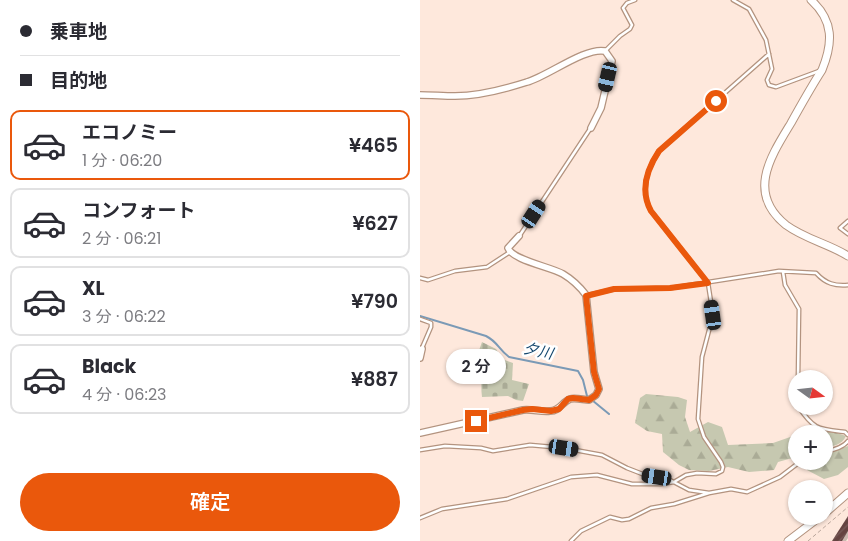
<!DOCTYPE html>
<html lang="ja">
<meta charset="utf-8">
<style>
body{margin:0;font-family:Poppins,"Noto Sans JP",sans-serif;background:#f2f2f3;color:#2b2b33;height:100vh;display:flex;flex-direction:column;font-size:19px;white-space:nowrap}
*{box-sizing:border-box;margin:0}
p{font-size:16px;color:#7c7c81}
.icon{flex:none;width:28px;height:28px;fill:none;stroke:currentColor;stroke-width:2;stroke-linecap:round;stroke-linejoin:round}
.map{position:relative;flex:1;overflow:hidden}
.details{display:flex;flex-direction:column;background:#fff;width:420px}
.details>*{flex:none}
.banner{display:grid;align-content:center;height:110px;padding:0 20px;background:#fff}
.needle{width:32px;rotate:105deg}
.controls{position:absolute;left:368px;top:370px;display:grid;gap:10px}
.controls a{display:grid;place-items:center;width:45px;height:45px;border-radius:50%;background:#fff;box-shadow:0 1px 4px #0004;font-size:25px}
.end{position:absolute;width:22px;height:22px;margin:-11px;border:6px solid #ea580c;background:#fff;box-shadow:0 0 0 2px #fff}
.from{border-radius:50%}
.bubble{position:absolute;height:35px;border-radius:18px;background:#fff;box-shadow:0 1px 4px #0004;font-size:16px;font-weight:600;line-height:35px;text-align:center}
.car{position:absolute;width:15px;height:30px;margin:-15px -8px;border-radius:6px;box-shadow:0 0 4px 1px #0007;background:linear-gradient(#222 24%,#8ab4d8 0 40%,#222 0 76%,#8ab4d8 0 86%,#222 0)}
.banner b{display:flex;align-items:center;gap:18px;height:48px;font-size:19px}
.banner b+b{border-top:1px solid #e1e1e2}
.banner i{width:12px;height:12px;background:#2b2b33}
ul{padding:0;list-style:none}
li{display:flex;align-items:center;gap:15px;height:70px;margin:0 10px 8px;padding:0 10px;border:2px solid #e1e1e2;border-radius:10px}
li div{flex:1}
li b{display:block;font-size:19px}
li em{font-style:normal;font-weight:600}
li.selected{border-color:#ea580c}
li>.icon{width:45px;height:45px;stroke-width:1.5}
.primary-button{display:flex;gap:10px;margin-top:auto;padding:10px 20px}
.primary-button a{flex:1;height:58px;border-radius:30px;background:#ea580c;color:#fff;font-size:20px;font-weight:600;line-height:58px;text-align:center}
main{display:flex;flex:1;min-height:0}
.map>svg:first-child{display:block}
.forest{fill:url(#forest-firs)}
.cemetery{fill:url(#cemetery-stones)}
.shadow{fill:#0003}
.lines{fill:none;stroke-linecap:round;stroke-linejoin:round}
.stream{stroke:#7b9ab6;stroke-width:2}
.building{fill:url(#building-hatch)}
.service-casing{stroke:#b3937f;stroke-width:5}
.minor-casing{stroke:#b3937f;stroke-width:8}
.tertiary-casing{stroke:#b3937f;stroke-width:9}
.path{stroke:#baa79c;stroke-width:1;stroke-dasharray:4 2.5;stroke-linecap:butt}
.service{stroke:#fff;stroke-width:2.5}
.minor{stroke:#fff;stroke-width:5.5}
.tertiary{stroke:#fff;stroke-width:7}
.route{stroke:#ea580c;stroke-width:6}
.labels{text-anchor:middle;stroke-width:5;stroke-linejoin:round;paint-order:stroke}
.water-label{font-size:15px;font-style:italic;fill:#14476e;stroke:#fff}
</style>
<main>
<section class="details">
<div class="banner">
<b><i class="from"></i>乗車地</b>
<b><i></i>目的地</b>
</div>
<ul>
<li class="selected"><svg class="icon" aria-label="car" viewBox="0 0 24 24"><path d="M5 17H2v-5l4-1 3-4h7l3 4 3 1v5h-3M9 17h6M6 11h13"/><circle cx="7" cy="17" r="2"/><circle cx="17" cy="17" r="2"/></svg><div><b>エコノミー</b><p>1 分 · 06:20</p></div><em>¥465</em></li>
<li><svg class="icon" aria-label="car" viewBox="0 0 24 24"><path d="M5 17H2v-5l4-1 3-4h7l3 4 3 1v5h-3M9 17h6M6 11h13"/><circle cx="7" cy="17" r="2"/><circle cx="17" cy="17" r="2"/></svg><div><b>コンフォート</b><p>2 分 · 06:21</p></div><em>¥627</em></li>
<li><svg class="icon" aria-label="car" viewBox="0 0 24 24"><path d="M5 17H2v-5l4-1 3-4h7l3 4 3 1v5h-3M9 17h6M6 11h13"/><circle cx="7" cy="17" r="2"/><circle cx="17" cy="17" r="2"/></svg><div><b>XL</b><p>3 分 · 06:22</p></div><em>¥790</em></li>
<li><svg class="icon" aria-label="car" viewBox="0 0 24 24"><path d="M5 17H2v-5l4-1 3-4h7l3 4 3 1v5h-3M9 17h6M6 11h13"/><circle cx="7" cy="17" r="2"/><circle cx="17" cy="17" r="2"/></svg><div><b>Black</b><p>4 分 · 06:23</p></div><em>¥887</em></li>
</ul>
<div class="primary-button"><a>確定</a></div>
</section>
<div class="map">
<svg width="428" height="541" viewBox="0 0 428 541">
<defs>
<pattern id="forest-firs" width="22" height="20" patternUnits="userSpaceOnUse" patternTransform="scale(1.25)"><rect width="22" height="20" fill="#c6c8b0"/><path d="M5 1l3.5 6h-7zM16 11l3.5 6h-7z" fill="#aaab96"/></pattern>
<pattern id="cemetery-stones" width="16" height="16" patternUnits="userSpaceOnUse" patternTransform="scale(1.25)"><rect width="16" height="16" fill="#c6c8b0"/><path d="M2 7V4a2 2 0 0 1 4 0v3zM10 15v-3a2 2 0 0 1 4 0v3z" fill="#aaab96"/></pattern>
<pattern id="building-hatch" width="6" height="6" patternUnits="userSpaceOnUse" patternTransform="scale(1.25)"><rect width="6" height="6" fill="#654341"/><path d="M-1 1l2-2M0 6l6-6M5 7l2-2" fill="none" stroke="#765a58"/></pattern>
</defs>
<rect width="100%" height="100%" fill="#fee8dc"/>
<path class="forest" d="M 226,394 L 258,397 L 267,400 L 265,417 L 270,432 L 288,422 L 302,427 L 308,445 L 353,443 L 376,435 L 376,457 L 358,462 L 354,470 L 329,472 L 308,467 L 289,471 L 269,470 L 259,465 L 243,452 L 242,434 L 227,431 L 215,423 L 220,398 Z
M 389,430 L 417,433 L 426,436 C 422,445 413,446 404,448 L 404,434 L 380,434 Z
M 428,446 L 428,467 L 418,475 L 404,479 L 387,470 L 388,461 L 404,461 L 404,455 Z"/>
<path class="cemetery" d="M 62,342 L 76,349 L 82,359 L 93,363 L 92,380 L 109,384 L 103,401 L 96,400 L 88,396 L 62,397 C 60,383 64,369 57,356 Z"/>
<path class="shadow" d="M 428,518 L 428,538 L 426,541 L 415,541 Z"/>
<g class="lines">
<path class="stream" d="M 0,316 L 66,336 C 78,342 78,349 89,357 L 158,371 L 163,380 L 167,396 L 189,414"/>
</g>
<path class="building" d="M 428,516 L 428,531 L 422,541 L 412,541 Z"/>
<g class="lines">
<g class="service-casing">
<path id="service" d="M 313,0 L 329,9 L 346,40 L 352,69 L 347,80 L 349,85 L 356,87 L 399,71
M 186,50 L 200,36 L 210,29 L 212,25 L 203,8 L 207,3 L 215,0
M 428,221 L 420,228 L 428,234
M 100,235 L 170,129
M 363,272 L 365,285 L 379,309 L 378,379
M 0,278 L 8,280 L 35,271 L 67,267 L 90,252
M 168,295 L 195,289 L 251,288 L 359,271 L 396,273 C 406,284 415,286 428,285
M 0,319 L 11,323 L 11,327 L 2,348
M 376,392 L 376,403
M 378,406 C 394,430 398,429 425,432 L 428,435
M 0,450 L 25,446 L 61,448 L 73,451 L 110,445 L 144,448 L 182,455 L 207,468 L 225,475 L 248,479 L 269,490 L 289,493
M 404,452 C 412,450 423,448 428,441
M 0,518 L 22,509 L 87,499 L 151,477 L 177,475 L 212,484 L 241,484 L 254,482 L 266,475 L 277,473 L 296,474 L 302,471 L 303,467 L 301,462 L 284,437 L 278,419 L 282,357 L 293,315 L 288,283 L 231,211 C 220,191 227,169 239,151 L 349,54
M 151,541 L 161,531 L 190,517 L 202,520 L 209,519 L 231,508 L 254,504 L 289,493 L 311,489 L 327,492 L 360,477 L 381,461"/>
</g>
<g class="minor-casing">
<path id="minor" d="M 0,95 C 12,95 23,96 35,96 C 58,96 85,89 107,82 C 128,76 165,47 185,51 L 192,61 L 181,108 L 171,128
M 0,358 L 2,349
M 0,433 L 103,410 C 112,409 121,412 130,411 C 140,411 142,402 150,399 C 155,397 164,400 169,400 L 176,395 L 179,389 L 174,372 L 166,295 C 160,287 153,280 143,274 C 131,267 92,260 88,248 L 99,236"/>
</g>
<g class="tertiary-casing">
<path id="tertiary" d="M 391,0 C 414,21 413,43 402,70 C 391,87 381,105 371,123 C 351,156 326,193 366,225 C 385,239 409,244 428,256
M 404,514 L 428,493
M 368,541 L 401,516"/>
</g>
<path class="path" d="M 388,541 L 428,507"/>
<use href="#service" class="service"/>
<use href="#minor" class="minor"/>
<use href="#tertiary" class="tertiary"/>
</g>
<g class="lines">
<path class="route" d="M 56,421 L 103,410 L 112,409 L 131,411 L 139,409 L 148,399 L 153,398 L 169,400 L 176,395 L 179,389 L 174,372 L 166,296 L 194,289 L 250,288 L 288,283 L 231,211 C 220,191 227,169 239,151 L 296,101"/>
</g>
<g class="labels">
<g class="water-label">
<text transform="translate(118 351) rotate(12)" y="5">夕川</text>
</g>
</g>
</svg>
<div class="controls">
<a><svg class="needle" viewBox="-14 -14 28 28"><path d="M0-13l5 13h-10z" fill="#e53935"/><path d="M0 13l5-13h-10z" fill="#7c7c81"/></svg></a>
<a>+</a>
<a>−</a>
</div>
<i class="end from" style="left:296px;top:101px"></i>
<i class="end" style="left:56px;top:421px"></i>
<div class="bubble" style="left:26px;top:349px;width:60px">2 分</div>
<i class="car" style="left:188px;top:77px;rotate:193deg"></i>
<i class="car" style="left:114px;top:214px;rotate:33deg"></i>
<i class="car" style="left:293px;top:315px;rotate:352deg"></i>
<i class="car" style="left:144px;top:448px;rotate:99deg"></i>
<i class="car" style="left:237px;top:477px;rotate:279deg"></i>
</div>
</main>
